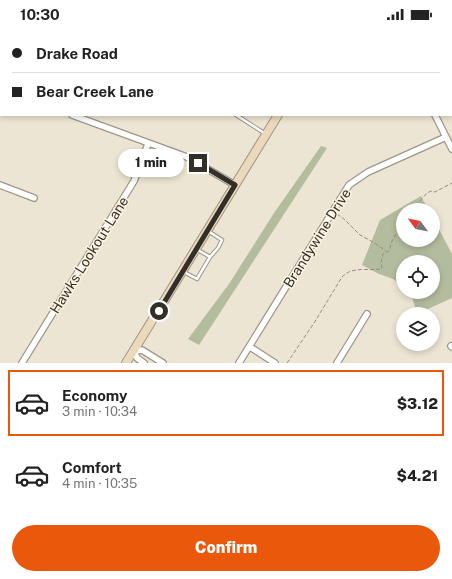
<!DOCTYPE html>
<meta charset="utf-8">
<style>
body{margin:0;font-family:"Public Sans",sans-serif;background:#f2f2f2;color:#222;height:100vh;display:flex;flex-direction:column;font-size:15px;white-space:nowrap}
*{box-sizing:border-box;margin:0}
p{font-size:13px;color:#767676}
.icon{flex:none;width:22px;height:22px;fill:none;stroke:currentColor;stroke-width:2;stroke-linecap:round;stroke-linejoin:round}
.map{position:relative;height:335px;overflow:hidden}
.panel{display:flex;flex-direction:column;background:#fff;flex:1}
.panel>*{flex:none}
.hud{position:absolute;left:0px;top:0px;width:452px;height:88px;box-shadow:0 2px 6px #0003;display:grid;align-content:center;height:88px;padding:0 12px;background:#fff}
.needle{width:26px;rotate:302deg}
.fabs{position:absolute;left:396px;top:175px;display:grid;gap:8px}
.fabs a{display:grid;place-items:center;width:44px;height:44px;border-radius:50%;background:#fff;box-shadow:0 2px 6px #0003;font-size:20px}
.end{position:absolute;width:18px;height:18px;margin:-9px;border:5px solid #322f28;background:#fff;box-shadow:0 0 0 2px #fff}
.from{border-radius:50%}
.bubble{position:absolute;height:28px;border-radius:14px;background:#fff;box-shadow:0 2px 6px #0003;font-size:13px;font-weight:800;line-height:28px;text-align:center}
.hud b{display:flex;align-items:center;gap:14px;height:38px;font-size:15px}
.hud b+b{border-top:1px solid #e0e0e0}
.hud i{width:10px;height:10px;background:#222}
ul{padding:7px 0 0;list-style:none}
li{display:flex;align-items:center;gap:12px;height:66px;margin:0 8px 6px;padding:0 4px;border:2px solid transparent;border-radius:0px}
li div{flex:1}
li b{display:block;font-size:15px}
li em{font-style:normal;font-weight:800}
li.active{border-color:#ea580c}
li>.icon{width:36px;height:36px;stroke-width:1.5}
.button{display:flex;gap:8px;margin-top:auto;padding:8px 12px}
.button a{flex:1;height:46px;border-radius:24px;background:#ea580c;color:#fff;font-size:16px;font-weight:800;line-height:46px;text-align:center}
.status{display:flex;justify-content:space-between;align-items:center;height:28px;padding:0 20px;background:#fff;direction:ltr}
.status svg{height:11px;fill:currentColor}
.map>svg:first-child{display:block}
.green{fill:#b3bc9d}
.lines{fill:none;stroke-linecap:round;stroke-linejoin:round}
.lane-casing{stroke:#9e9787;stroke-width:4.5}
.street-casing{stroke:#9e9787;stroke-width:8}
.secondary-casing{stroke:#9e9787;stroke-width:10}
.path{stroke:#938d81;stroke-width:1;stroke-dasharray:4 2;stroke-linecap:butt}
.lane{stroke:#fff;stroke-width:2.5}
.street{stroke:#fff;stroke-width:5.5}
.secondary{stroke:#ead9ba;stroke-width:8}
.route{stroke:#322f28;stroke-width:5}
.labels{text-anchor:middle;stroke-width:3;stroke-linejoin:round;paint-order:stroke}
.street-label{font-size:14px;fill:#322f28;stroke:#faf3e0}
</style>
<div class="status"><b>10:30</b><svg viewBox="0 0 49 12"><path d="M0 12V9h3v3zM5 12V6h3v6zM10 12V3h3v9zM15 12V0h3v12zM26 1h20v11H26zM47 4h2v5h-2z"/></svg></div>
<div class="map">
<svg width="452" height="335" viewBox="0 0 452 335">
<rect width="100%" height="100%" fill="#ede5d3"/>
<path class="green" d="M 321,118 L 327,120 L 199,317 L 188,311 L 229,256 L 274,185 Z
M 421,168 L 428,182 L 403,182 L 403,212 L 433,212 L 433,190 L 452,226 L 452,270 L 417,286 L 412,269 L 408,264 L 433,264 L 433,234 L 403,234 L 403,259 L 393,251 L 379,246 L 362,237 L 380,192 Z"/>
<g class="lines">
<g class="lane-casing">
<path id="lane" d="M 221,0 L 222,1
M 253,1 L 254,0
M 236,87 L 264,105
M 208,203 L 222,212 L 218,220 L 210,229
M 184,244 L 197,251 L 210,229 L 198,222"/>
</g>
<g class="street-casing">
<path id="street" d="M 17,0 L 18,1
M 169,0 L 169,1
M 357,0 L 358,1
M 370,0 L 371,1
M 0,60 L 1,58
M 72,87 L 187,129 L 235,157
M 435,87 L 452,121
M 0,157 L 34,170
M 451,318 L 452,319
M 250,319 L 275,335
M 22,335 L 134,153 L 148,116
M 144,335 L 137,330 L 134,323 L 142,322 L 163,335
M 239,335 L 349,157 L 368,144 L 446,109
M 337,335 L 367,286"/>
</g>
<g class="secondary-casing">
<path id="secondary" d="M 333,1 L 333,0
M 126,335 L 278,87"/>
</g>
<path class="path" d="M 442,0 L 443,1
M 451,4 L 452,4
M 412,182 L 427,165 L 431,163 L 435,164 L 452,155
M 337,186 L 344,191 L 360,207 L 373,214 L 386,223
M 287,335 L 314,295 L 342,249 C 352,238 367,243 380,241 L 382,240 L 381,235 L 383,226 L 389,223 L 392,213 L 403,194"/>
<use href="#lane" class="lane"/>
<use href="#street" class="street"/>
<use href="#secondary" class="secondary"/>
</g>
<g class="lines">
<path class="route" d="M 159,283 L 235,157 L 198,135"/>
</g>
<g class="labels">
<g class="street-label">
<text transform="translate(317 210) rotate(-58)" y="5">Brandywine Drive</text>
<text transform="translate(89 227) rotate(-58)" y="5">Hawks Lookout Lane</text>
</g>
</g>
</svg>
<div class="fabs">
<a><svg class="needle" viewBox="-14 -14 28 28"><path d="M0-13l5 13h-10z" fill="#e53935"/><path d="M0 13l5-13h-10z" fill="#767676"/></svg></a>
<a><svg class="icon" aria-label="locate" viewBox="0 0 24 24"><circle cx="12" cy="12" r="6"/><path d="M12 2v4M12 18v4M2 12h4M18 12h4"/></svg></a>
<a><svg class="icon" aria-label="layers" viewBox="0 0 24 24"><path d="M12 4l9 5-9 5-9-5zM3 14l9 5 9-5"/></svg></a>
</div>
<i class="end from" style="left:159px;top:283px"></i>
<i class="end" style="left:198px;top:135px"></i>
<div class="bubble" style="left:118px;top:121px;width:66px">1 min</div>
<div class="hud">
<b><i class="from"></i>Drake Road</b>
<b><i></i>Bear Creek Lane</b>
</div>
</div>
<section class="panel">
<ul>
<li class="active"><svg class="icon" aria-label="car" viewBox="0 0 24 24"><path d="M5 17H2v-5l4-1 3-4h7l3 4 3 1v5h-3M9 17h6M6 11h13"/><circle cx="7" cy="17" r="2"/><circle cx="17" cy="17" r="2"/></svg><div><b>Economy</b><p>3 min · 10:34</p></div><em>$3.12</em></li>
<li><svg class="icon" aria-label="car" viewBox="0 0 24 24"><path d="M5 17H2v-5l4-1 3-4h7l3 4 3 1v5h-3M9 17h6M6 11h13"/><circle cx="7" cy="17" r="2"/><circle cx="17" cy="17" r="2"/></svg><div><b>Comfort</b><p>4 min · 10:35</p></div><em>$4.21</em></li>
</ul>
<div class="button"><a>Confirm</a></div>
</section>
